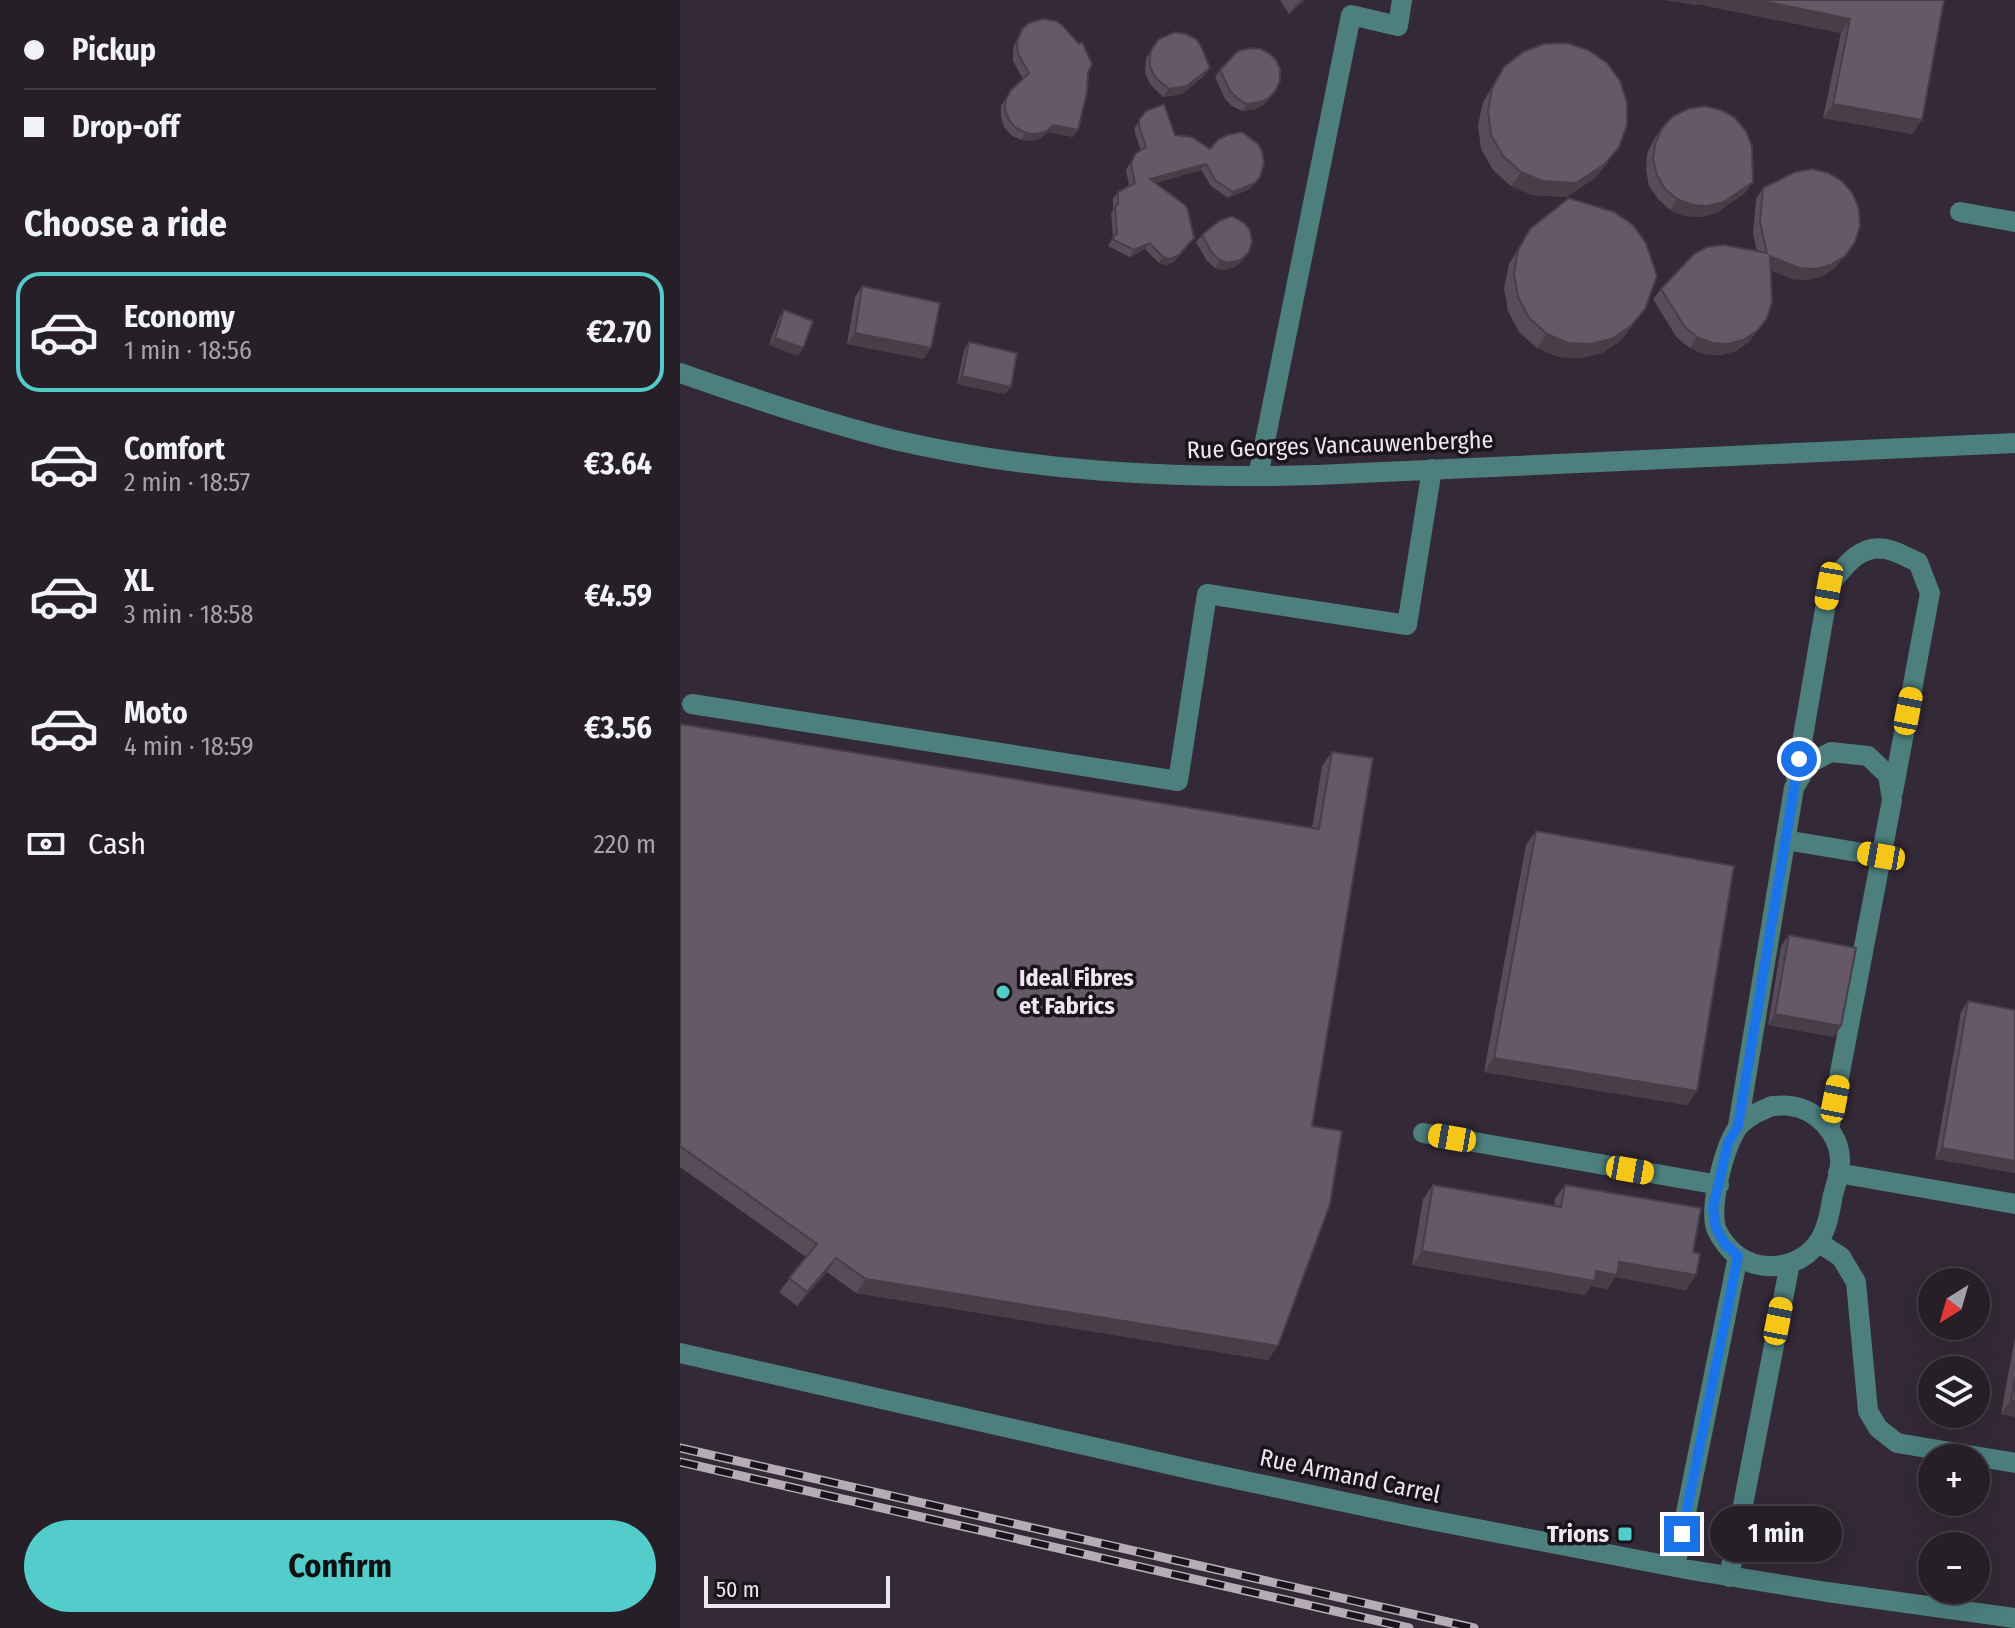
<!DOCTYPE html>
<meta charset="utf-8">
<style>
body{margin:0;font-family:"Fira Sans Condensed",sans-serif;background:#332c34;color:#f1f3f6;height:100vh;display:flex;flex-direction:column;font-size:30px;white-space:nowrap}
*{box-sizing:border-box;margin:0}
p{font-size:26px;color:#a4a2a8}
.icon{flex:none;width:44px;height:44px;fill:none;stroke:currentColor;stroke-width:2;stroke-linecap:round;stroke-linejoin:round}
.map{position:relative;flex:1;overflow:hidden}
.side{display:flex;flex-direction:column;background:#271f28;width:680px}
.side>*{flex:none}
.hud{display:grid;align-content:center;height:176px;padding:0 24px;background:#271f28}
.needle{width:52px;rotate:217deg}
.tools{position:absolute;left:1238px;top:1268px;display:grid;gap:16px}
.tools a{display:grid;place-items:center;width:72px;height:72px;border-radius:50%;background:#271f28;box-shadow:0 8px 32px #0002,0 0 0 2px #433d45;font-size:40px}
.scale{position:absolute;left:24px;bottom:20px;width:186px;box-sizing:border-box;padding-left:8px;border:4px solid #eee7ef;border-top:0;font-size:22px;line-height:28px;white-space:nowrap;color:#eee7ef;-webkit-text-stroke:6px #19141a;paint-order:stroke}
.end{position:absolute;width:36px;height:36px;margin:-18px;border:10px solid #1a73e8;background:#fff;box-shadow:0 0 0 4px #fff}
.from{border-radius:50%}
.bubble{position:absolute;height:56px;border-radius:28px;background:#271f28;box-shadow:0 8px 32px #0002,0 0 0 2px #433d45;font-size:26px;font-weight:700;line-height:56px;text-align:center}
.car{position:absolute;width:24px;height:48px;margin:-24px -12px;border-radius:10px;box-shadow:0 0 6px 2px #0007;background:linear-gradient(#f5c518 24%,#345 0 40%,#f5c518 0 76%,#345 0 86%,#f5c518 0)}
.hud b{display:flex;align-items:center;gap:28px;height:76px;font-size:30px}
.hud b+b{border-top:2px solid #433d45}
.hud i{width:20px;height:20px;background:#f1f3f6}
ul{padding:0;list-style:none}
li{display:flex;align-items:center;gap:24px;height:120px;margin:0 16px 12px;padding:0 8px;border:4px solid transparent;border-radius:24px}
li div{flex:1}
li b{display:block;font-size:30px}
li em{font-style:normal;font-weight:700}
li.active{border-color:#53cdcb}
li>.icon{width:72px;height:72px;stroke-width:1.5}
h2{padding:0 24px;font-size:36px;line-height:96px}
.pay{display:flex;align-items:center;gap:20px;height:88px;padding:0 24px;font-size:30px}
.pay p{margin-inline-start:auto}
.button{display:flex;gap:16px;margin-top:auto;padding:16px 24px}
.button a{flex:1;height:92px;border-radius:48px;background:#53cdcb;color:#111;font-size:32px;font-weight:700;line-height:92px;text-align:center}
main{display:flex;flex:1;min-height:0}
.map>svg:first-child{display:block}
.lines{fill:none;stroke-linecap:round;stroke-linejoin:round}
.minor{stroke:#4c7f7e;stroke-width:20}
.rail-casing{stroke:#b5acb6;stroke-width:9}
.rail{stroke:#19141a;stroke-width:6;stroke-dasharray:18;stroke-linecap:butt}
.wall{fill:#574d59}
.shaded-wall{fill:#473e48}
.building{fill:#655967;stroke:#473e48;stroke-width:2}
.route{stroke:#1a73e8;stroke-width:10}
.poi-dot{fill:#53cdcb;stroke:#19141a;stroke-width:3}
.labels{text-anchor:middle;stroke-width:7;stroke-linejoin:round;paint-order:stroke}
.street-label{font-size:24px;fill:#eee7ef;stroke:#19141a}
.poi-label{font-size:24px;font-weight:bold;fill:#eee7ef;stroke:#19141a;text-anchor:start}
</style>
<main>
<section class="side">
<div class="hud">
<b><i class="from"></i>Pickup</b>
<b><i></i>Drop-off</b>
</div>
<h2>Choose a ride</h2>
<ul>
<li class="active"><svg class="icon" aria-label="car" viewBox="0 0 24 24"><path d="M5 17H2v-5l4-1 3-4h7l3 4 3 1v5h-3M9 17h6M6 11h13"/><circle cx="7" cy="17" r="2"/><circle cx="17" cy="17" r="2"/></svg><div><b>Economy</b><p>1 min · 18:56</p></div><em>€2.70</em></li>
<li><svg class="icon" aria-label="car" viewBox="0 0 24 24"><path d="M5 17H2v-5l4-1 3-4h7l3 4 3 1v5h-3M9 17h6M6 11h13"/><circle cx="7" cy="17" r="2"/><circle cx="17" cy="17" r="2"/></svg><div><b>Comfort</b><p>2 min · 18:57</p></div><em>€3.64</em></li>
<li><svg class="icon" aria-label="car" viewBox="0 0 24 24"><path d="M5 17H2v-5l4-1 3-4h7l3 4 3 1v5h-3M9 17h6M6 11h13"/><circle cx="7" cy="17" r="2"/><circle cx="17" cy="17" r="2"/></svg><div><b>XL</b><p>3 min · 18:58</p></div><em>€4.59</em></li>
<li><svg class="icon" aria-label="car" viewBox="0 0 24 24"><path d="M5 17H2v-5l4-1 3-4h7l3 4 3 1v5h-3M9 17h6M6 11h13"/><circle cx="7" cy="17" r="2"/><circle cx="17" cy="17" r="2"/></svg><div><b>Moto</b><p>4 min · 18:59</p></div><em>€3.56</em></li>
</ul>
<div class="pay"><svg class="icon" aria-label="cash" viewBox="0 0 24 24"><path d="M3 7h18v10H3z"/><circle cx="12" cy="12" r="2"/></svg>Cash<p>220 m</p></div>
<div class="button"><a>Confirm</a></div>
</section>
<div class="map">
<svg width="1335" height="1628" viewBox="0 0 1335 1628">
<rect width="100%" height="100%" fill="#342936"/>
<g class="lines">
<path class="minor" d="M 1280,212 L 1335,222
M 0,373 C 71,398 142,422 215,440 C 353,472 495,479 637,475 L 1335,443
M 578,476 L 671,15 L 718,26 L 722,0
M 12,704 L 498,781 L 527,594 L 727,625 L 752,469
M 1116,777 L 1149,586 C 1165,565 1183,540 1213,551 C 1222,554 1230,559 1238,562 L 1250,593 L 1213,792
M 1105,840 L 1201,856
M 1092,1106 C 1098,1106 1104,1105 1110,1106 C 1136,1109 1159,1133 1160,1159 C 1161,1170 1156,1184 1153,1195 C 1150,1210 1148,1227 1139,1241 C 1122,1267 1084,1274 1058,1256 C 1049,1250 1040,1238 1036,1228 C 1029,1207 1045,1139 1061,1124 C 1070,1115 1080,1111 1092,1106 Z
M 1058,1126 L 1114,788 L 1128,764 L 1151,752 L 1188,756 L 1208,775 L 1212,800 L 1149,1130
M 743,1133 L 1039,1185
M 1158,1173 L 1335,1204
M 1138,1242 L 1161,1257 L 1176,1282 L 1188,1411 L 1198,1428 L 1217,1443 L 1335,1463
M 0,1353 L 518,1471 L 735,1517 L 1011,1570 L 1147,1592 L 1335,1618
M 995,1567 L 1058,1256
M 1049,1577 L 1110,1263"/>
<g class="rail-casing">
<path id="rail" d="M 0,1448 L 794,1628
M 0,1462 L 729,1628"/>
</g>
<use href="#rail" class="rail"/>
</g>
<path class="wall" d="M 600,0 L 625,0 L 609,14 Z
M 985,0 L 1264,0 L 1232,134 L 1143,118 L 1161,33 L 1017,4 L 1016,5 Z
M 342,29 L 408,73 L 398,130 L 393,137 L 368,132 L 362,137 L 352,141 L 341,140 L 331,135 L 324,127 L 321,117 L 321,106 L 331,90 L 343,79 L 333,61 L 333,48 Z
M 479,39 L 525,75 L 502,94 L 483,97 L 470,84 L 465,73 L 466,58 Z
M 824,67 L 929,161 L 915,178 L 887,197 L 852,195 L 831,186 L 813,170 L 801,149 L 798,125 L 803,102 Z
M 540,70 L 591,97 L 584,105 L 576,109 L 562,111 L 552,106 L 545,99 L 535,77 Z
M 466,111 L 495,135 L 570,189 L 548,198 L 531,186 L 521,170 L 475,183 L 514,238 L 494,262 L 486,265 L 479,263 L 465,249 L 450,257 L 428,246 L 433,238 L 431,213 L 433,210 L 433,198 L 438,192 L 449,185 L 446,170 L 455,154 L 461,151 L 455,133 L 455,127 Z
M 982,128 L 1065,193 L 1036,213 L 1021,217 L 1005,216 L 990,210 L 978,199 L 969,186 L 966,170 L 967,154 L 974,139 Z
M 1083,188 L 1157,266 L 1143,276 L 1128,280 L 1112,279 L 1091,270 L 1069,342 L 1056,351 L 1040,355 L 1024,354 L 1010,348 L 997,338 L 973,299 L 981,289 L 1077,251 L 1073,233 L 1076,199 Z
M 850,229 L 965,309 L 941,340 L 922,353 L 901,358 L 878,357 L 857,348 L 839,332 L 828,311 L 824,288 L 829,264 Z
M 522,235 L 564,259 L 555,267 L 543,270 L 535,268 L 527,261 L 516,242 Z
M 182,286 L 244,359 L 167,344 L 175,297 Z
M 104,310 L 123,348 L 118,356 L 89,345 L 99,318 Z
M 289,342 L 331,387 L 325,394 L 277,384 L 284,350 Z
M 0,724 L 632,828 L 642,766 L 652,752 L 588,1360 L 176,1293 L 147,1272 L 117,1306 L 99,1292 L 126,1257 L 0,1167 Z
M 856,831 L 1017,1091 L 1007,1105 L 804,1072 L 846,845 Z
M 1109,935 L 1161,1026 L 1154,1037 L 1088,1025 L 1101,946 Z
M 1288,1001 L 1335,1173 L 1255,1159 L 1281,1012 Z
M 753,1185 L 874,1206 L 875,1199 L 885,1185 L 1013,1252 L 1016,1275 L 1006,1290 L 935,1277 L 927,1289 L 911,1286 L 905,1295 L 732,1265 L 743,1199 Z
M 1335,1337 L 1335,1417 L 1321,1414 Z"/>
<path class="shaded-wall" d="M 621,0 L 625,0 L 609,14 L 616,4 Z
M 985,0 L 1078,0 L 1170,19 L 1161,33 L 1017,4 L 1016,5 Z
M 530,68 L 525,75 L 502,94 L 483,97 L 489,89 Z
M 596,90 L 584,105 L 576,109 L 562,111 L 567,104 Z
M 1153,104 L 1242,120 L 1232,134 L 1143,118 Z
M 373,125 L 398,130 L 393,137 L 368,132 L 362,137 L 352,141 L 341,140 L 346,133 Z
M 939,147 L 915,178 L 887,197 L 852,195 L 831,186 L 841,172 Z
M 526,164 L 521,170 L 466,185 L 470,179 Z
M 580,177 L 570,189 L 548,198 L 553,192 Z
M 1073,182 L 1065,193 L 1036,213 L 1021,217 L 1005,216 L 990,210 L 997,199 Z
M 514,238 L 494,262 L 486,265 L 479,263 L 483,257 Z
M 1175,242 L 1157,266 L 1143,276 L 1128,280 L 1112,279 L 1083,267 L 1090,256 Z
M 470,243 L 465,249 L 450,257 L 454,250 Z
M 569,252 L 564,259 L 555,267 L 543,270 L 535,268 L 540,260 Z
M 965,309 L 941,340 L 922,353 L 901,358 L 878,357 L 857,348 L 867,334 Z
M 1087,318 L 1069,342 L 1056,351 L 1040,355 L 1024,354 L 1010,348 L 1017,337 Z
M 175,333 L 251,348 L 244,359 L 167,344 Z
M 95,338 L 123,348 L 118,356 L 89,345 Z
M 282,376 L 331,387 L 325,394 L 277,384 Z
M 1095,1014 L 1161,1026 L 1154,1037 L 1088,1025 Z
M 814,1058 L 1017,1091 L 1007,1105 L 804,1072 Z
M 1262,1148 L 1335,1161 L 1335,1173 L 1255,1159 Z
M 742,1251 L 916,1271 L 939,1262 L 1016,1275 L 1006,1290 L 935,1277 L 927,1289 L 911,1286 L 905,1295 L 732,1265 Z
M 156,1258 L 147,1272 L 117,1306 L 127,1292 Z
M 186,1279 L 598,1346 L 588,1360 L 176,1293 Z
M 1331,1400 L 1335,1401 L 1335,1417 L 1321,1414 Z"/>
<path class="building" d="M 1078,0 L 1264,0 L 1242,120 L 1153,104 L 1170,19 Z
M 363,19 L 376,21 L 383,26 L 399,44 L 402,42 L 412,64 L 408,73 L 407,92 L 398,130 L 373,125 L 367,131 L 356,134 L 346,133 L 336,128 L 329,120 L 325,110 L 326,99 L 331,90 L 349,73 L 338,54 L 337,41 L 342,29 L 349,23 Z
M 495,32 L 506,34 L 516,39 L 521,46 L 530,68 L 507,86 L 489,89 L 475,77 L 470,66 L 470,56 L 471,50 L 479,39 Z
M 887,43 L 908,50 L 927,63 L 940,81 L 947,103 L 947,125 L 939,147 L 925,164 L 896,183 L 862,181 L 841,172 L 823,156 L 811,135 L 808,111 L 812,88 L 824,67 L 843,52 L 864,44 Z
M 572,48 L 581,49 L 589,53 L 596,60 L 600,69 L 600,81 L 596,90 L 589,98 L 581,102 L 567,104 L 558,99 L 550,91 L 540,70 L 558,51 Z
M 484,104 L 495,135 L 512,137 L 530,149 L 539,139 L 547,135 L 562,132 L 578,144 L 582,151 L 584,163 L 580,177 L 575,183 L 553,192 L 535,180 L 526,164 L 470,179 L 505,205 L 508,210 L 514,238 L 499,255 L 490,259 L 483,257 L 470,243 L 454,250 L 432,239 L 437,233 L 435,207 L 438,204 L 438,192 L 455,183 L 451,164 L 455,154 L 466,147 L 459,126 L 459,120 L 466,111 Z
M 1025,106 L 1041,110 L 1055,118 L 1066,131 L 1072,147 L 1073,182 L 1044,202 L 1028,206 L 1012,205 L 997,199 L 985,189 L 977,175 L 973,159 L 975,144 L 982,128 L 993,116 L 1008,109 Z
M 1132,169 L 1148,173 L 1162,181 L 1173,194 L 1179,209 L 1180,226 L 1175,242 L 1165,256 L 1151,265 L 1135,269 L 1119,268 L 1090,256 L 1092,302 L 1087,318 L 1077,331 L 1063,340 L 1048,344 L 1032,343 L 1017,337 L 1005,327 L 981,289 L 1013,255 L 1027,247 L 1044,245 L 1087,253 L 1080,222 L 1083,188 L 1115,172 Z
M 889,198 L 934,212 L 953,225 L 966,243 L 977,276 L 965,309 L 951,326 L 932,339 L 910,344 L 888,343 L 867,334 L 849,318 L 838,297 L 834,274 L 838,250 L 850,229 Z
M 552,216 L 564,223 L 570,230 L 572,242 L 569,252 L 560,260 L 548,263 L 540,260 L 532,253 L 522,235 L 539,221 Z
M 182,286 L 260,303 L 251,348 L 175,333 Z
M 104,310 L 133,321 L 123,348 L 95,338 Z
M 289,342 L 337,353 L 331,387 L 282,376 Z
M 0,724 L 639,829 L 652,752 L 693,758 L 632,1126 L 662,1131 L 650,1204 L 598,1346 L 186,1279 L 156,1258 L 127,1292 L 109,1278 L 137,1244 L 0,1146 Z
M 856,831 L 1054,866 L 1017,1091 L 814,1058 Z
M 1109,935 L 1176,948 L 1161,1026 L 1095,1014 Z
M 1288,1001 L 1335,1010 L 1335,1161 L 1262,1148 Z
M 753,1185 L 881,1207 L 885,1185 L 1021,1208 L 1013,1252 L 1020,1254 L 1016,1275 L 939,1262 L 937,1275 L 916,1271 L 915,1281 L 742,1251 Z
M 1335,1377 L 1335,1401 L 1331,1400 Z"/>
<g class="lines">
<path class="route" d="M 1002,1534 L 1058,1256 L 1045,1244 L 1036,1228 L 1033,1208 L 1048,1143 L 1058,1126 L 1119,759"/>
</g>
<g class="poi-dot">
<circle cx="323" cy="992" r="8"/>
<rect x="937" y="1526" width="16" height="16" rx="4"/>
</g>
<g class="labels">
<g class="street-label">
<text transform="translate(660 445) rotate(-2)" y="8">Rue Georges Vancauwenberghe</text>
<text transform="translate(670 1476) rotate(12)" y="8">Rue Armand Carrel</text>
</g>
<g class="poi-label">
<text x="339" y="986">Ideal Fibres<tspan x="339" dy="28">et Fabrics</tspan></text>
<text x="929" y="1542" text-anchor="end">Trions</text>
</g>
</g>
</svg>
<div class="tools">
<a><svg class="needle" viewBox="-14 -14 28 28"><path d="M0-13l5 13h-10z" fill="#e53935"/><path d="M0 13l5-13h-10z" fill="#a4a2a8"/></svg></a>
<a><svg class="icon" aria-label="layers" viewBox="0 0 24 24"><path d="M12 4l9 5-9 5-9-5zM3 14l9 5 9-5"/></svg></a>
<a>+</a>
<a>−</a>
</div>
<div class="scale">50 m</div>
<i class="end from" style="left:1119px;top:759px"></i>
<i class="end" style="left:1002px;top:1534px"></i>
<div class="bubble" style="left:1030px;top:1506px;width:132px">1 min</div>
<i class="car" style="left:1149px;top:586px;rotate:190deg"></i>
<i class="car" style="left:1228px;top:711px;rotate:11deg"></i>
<i class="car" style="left:1201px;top:856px;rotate:280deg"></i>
<i class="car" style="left:1155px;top:1099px;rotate:11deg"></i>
<i class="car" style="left:772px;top:1138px;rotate:280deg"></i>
<i class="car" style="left:950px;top:1170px;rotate:100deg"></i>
<i class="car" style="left:1098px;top:1321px;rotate:11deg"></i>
</div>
</main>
